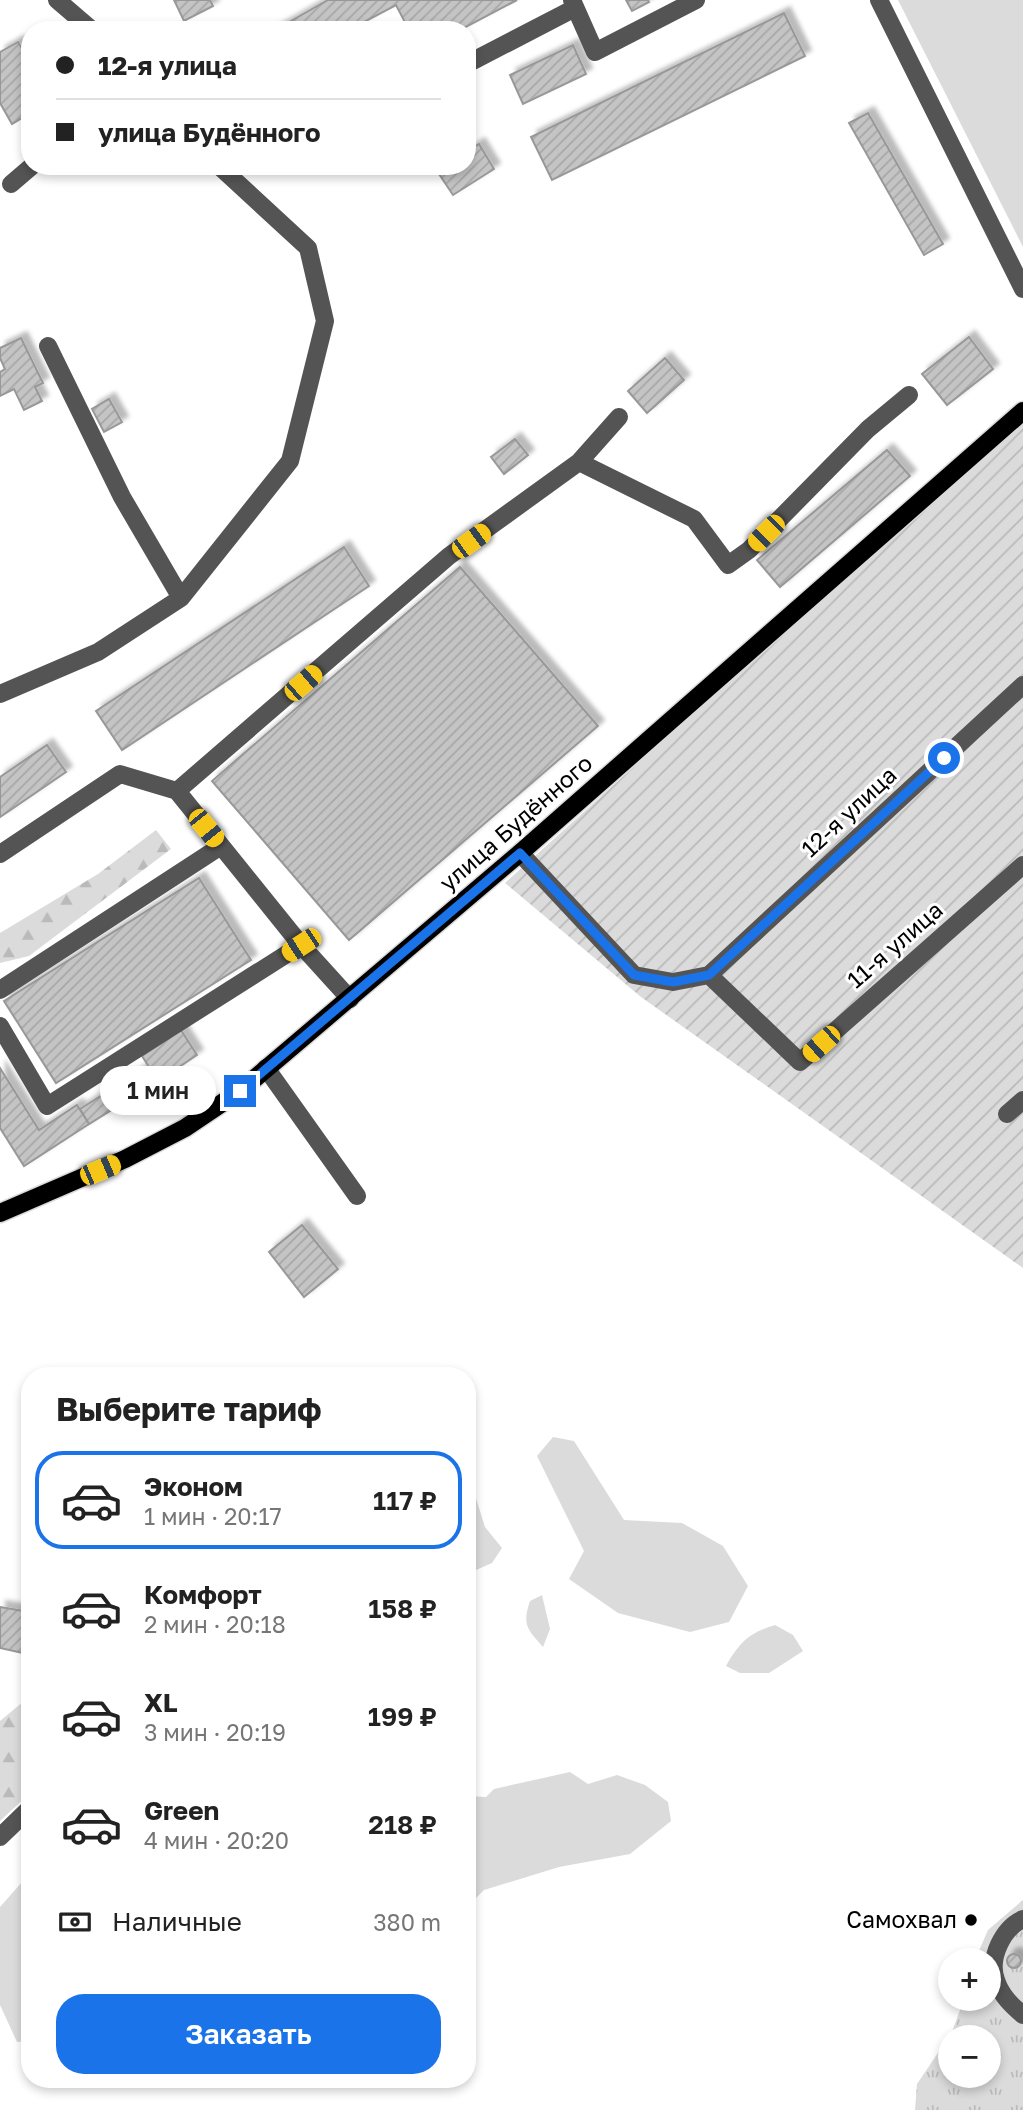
<!DOCTYPE html>
<html lang="ru">
<meta charset="utf-8">
<style>
body{margin:0;font-family:"Golos Text",sans-serif;background:#f2f2f2;color:#222;height:100vh;display:flex;flex-direction:column;font-size:26px;white-space:nowrap}
*{box-sizing:border-box;margin:0}
p{font-size:23px;color:#767676}
.icon{flex:none;width:38px;height:38px;fill:none;stroke:currentColor;stroke-width:2;stroke-linecap:round;stroke-linejoin:round}
.map{position:relative;flex:1;overflow:hidden}
.details{position:absolute;left:21px;top:1367px;width:455px;height:721px;display:flex;flex-direction:column;background:#fff;border-radius:28px;box-shadow:0 4px 10px #0003}
.details>*{flex:none}
.banner{position:absolute;left:21px;top:21px;width:455px;height:154px;border-radius:28px;box-shadow:0 4px 10px #0003;display:grid;align-content:center;height:154px;padding:0 35px;background:#fff}
.tools{position:absolute;left:938px;top:1948px;display:grid;gap:14px}
.tools a{display:grid;place-items:center;width:63px;height:63px;border-radius:50%;background:#fff;box-shadow:0 4px 10px #0003;font-size:35px}
.end{position:absolute;width:32px;height:32px;margin:-16px;border:9px solid #1a73e8;background:#fff;box-shadow:0 0 0 4px #fff}
.from{border-radius:50%}
.bubble{position:absolute;height:49px;border-radius:24px;background:#fff;box-shadow:0 4px 10px #0003;font-size:23px;font-weight:600;line-height:49px;text-align:center}
.car{position:absolute;width:21px;height:42px;margin:-21px -10px;border-radius:9px;box-shadow:0 0 5px 2px #0007;background:linear-gradient(#f5c518 24%,#345 0 40%,#f5c518 0 76%,#345 0 86%,#f5c518 0)}
.banner b{display:flex;align-items:center;gap:24px;height:66px;font-size:26px}
.banner b+b{border-top:2px solid #e0e0e0}
.banner i{width:18px;height:18px;background:#222}
ul{padding:0;list-style:none}
li{display:flex;align-items:center;gap:21px;height:98px;margin:0 14px 10px;padding:0 21px;border:4px solid transparent;border-radius:28px}
li div{flex:1}
li b{display:block;font-size:26px}
li em{font-style:normal;font-weight:600}
li.current{border-color:#1a73e8}
li>.icon{width:63px;height:63px;stroke-width:1.5}
h2{padding:0 35px;font-size:32px;line-height:84px}
.pay{display:flex;align-items:center;gap:18px;height:77px;padding:0 35px;font-size:26px}
.pay p{margin-inline-start:auto}
.primary-button{display:flex;gap:14px;margin-top:auto;padding:14px 35px}
.primary-button a{flex:1;height:80px;border-radius:28px;background:#1a73e8;color:#fff;font-size:28px;font-weight:600;line-height:80px;text-align:center}
.map>svg:first-child{display:block}
.grass{fill:#dbdbdb}
.forest{fill:url(#forest-firs)}
.park{fill:url(#park-tufts);fill-rule:evenodd}
.garden{fill:url(#garden-furrows)}
.building{fill:url(#building-hatch);stroke:#989898;stroke-width:2;filter:url(#shadow)}
.lines{fill:none;stroke-linecap:round;stroke-linejoin:round}
.major-casing{stroke:#dbdbdb;stroke-width:21}
.minor{stroke:#545454;stroke-width:18}
.major{stroke:#000;stroke-width:18}
.route{stroke:#1a73e8;stroke-width:9}
.poi-dot{fill:#000;stroke:#fff;stroke-width:2.5}
.labels{text-anchor:middle;stroke-width:6;stroke-linejoin:round;paint-order:stroke}
.street-label{font-size:23px;fill:#000;stroke:#fff}
.poi-label{font-size:23px;fill:#000;stroke:#fff;text-anchor:end}
</style>
<div class="map">
<svg width="1023" height="2110" viewBox="0 0 1023 2110">
<defs>
<pattern id="forest-firs" width="22" height="20" patternUnits="userSpaceOnUse" patternTransform="scale(1.75)"><rect width="22" height="20" fill="#dbdbdb"/><path d="M5 1l3.5 6h-7zM16 11l3.5 6h-7z" fill="#bababa"/></pattern>
<pattern id="park-tufts" width="24" height="20" patternUnits="userSpaceOnUse" patternTransform="scale(1.75)"><rect width="24" height="20" fill="#dbdbdb"/><path d="M3 7l-1-3M5 7V3M7 7l1-3M15 17l-1-3M17 17v-4M19 17l1-3" fill="none" stroke="#bababa"/></pattern>
<pattern id="garden-furrows" width="10" height="10" patternUnits="userSpaceOnUse" patternTransform="scale(1.75)"><rect width="10" height="10" fill="#dbdbdb"/><path d="M-1 1l2-2M0 10L10 0M9 11l2-2" fill="none" stroke="#bababa"/></pattern>
<pattern id="building-hatch" width="6" height="6" patternUnits="userSpaceOnUse" patternTransform="scale(1.75)"><rect width="6" height="6" fill="#c4c4c4"/><path d="M-1 1l2-2M0 6l6-6M5 7l2-2" fill="none" stroke="#a7a7a7"/></pattern>
<filter id="shadow"><feDropShadow dx="6" dy="-6" stdDeviation="2" flood-color="#0004"/></filter>
</defs>
<rect width="100%" height="100%" fill="#fff"/>
<path class="grass" d="M 898,0 L 1023,0 L 1023,247 Z
M 553,1437 L 574,1441 L 624,1520 L 682,1523 L 723,1546 L 748,1586 L 729,1622 L 690,1632 L 618,1613 L 569,1579 L 584,1551 L 537,1456 Z
M 467,1452 L 472,1456 L 475,1495 L 485,1527 L 502,1548 L 492,1563 L 467,1574 Z
M 542,1595 L 550,1629 L 543,1647 C 527,1629 522,1625 530,1601 Z
M 775,1625 L 793,1635 L 803,1651 L 769,1673 L 740,1673 L 726,1666 C 740,1642 749,1633 775,1625 Z
M 570,1772 L 588,1784 L 617,1775 L 645,1785 L 668,1802 L 671,1821 L 630,1854 L 559,1867 L 484,1890 L 467,1907 L 467,1796 L 486,1797 L 494,1789 Z
M 30,1873 L 30,2041 L 17,2042 L 0,2005 L 0,1907 Z"/>
<path class="forest" d="M 156,830 L 171,849 L 29,956 L 0,963 L 0,933 L 98,874 Z
M 30,1696 L 30,1793 L 0,1821 L 0,1721 Z"/>
<path class="park" d="M 1023,1900 L 1023,2110 L 915,2110 L 917,2084 L 952,2032 L 964,1999 L 989,1998 L 989,1960 L 975,1960 L 988,1930 ZM 950,2037 L 989,2037 L 989,2076 L 950,2076 Z"/>
<path class="garden" d="M 1023,416 L 1023,1268 L 641,997 L 505,883 Z"/>
<path class="building" d="M 174,0 L 210,0 L 213,6 L 184,21 Z
M 328,0 L 517,0 L 460,30 L 409,30 L 396,5 L 349,30 L 275,30 Z
M 626,0 L 648,0 L 649,2 L 632,11 Z
M 784,13 L 805,56 L 552,180 L 531,137 Z
M 18,42 L 30,62 L 30,113 L 12,124 L 0,103 L 0,52 Z
M 573,45 L 586,74 L 523,104 L 510,75 Z
M 868,113 L 943,244 L 924,255 L 849,123 Z
M 479,144 L 494,169 L 453,195 L 437,171 L 444,166 L 467,166 L 467,152 Z
M 969,337 L 993,369 L 947,405 L 922,374 Z
M 21,338 L 43,383 L 35,387 L 42,401 L 24,410 L 14,389 L 0,396 L 0,372 L 5,369 L 0,358 L 0,348 Z
M 665,358 L 684,380 L 647,413 L 628,391 Z
M 109,399 L 122,422 L 104,432 L 92,409 Z
M 515,439 L 528,455 L 504,474 L 491,457 Z
M 887,450 L 910,476 L 780,587 L 757,560 Z
M 344,547 L 369,586 L 122,750 L 96,711 Z
M 460,567 L 598,726 L 349,940 L 212,781 Z
M 47,745 L 66,772 L 0,817 L 0,777 Z
M 199,878 L 251,960 L 56,1083 L 4,1001 Z
M 181,1030 L 197,1055 L 158,1081 L 142,1056 Z
M 148,1066 L 158,1081 L 89,1124 L 80,1109 Z
M 0,1068 L 39,1130 L 77,1105 L 89,1124 L 24,1166 L 0,1128 Z
M 302,1225 L 338,1269 L 304,1297 L 269,1252 Z
M 0,1607 L 30,1612 L 23,1653 L 0,1648 Z
M1007 1961a7 7 0 1 1 14 0a7 7 0 1 1-14 0Z"/>
<g class="lines">
<g class="major-casing">
<path id="major" d="M 0,1213 L 125,1159 L 185,1128 L 240,1091 L 520,853 L 1023,411"/>
</g>
<path class="minor" d="M 57,0 L 92,30
M 572,0 L 595,52 L 696,0
M 879,0 L 1023,289
M 467,64 L 575,8
M 11,184 L 32,166
M 48,346 L 122,497 L 181,598
M 579,462 L 694,519 L 728,565 L 749,550 L 868,429 L 909,395
M 0,694 L 98,652 L 181,598 L 290,461 L 325,321 L 308,248 L 219,166
M 177,791 L 449,556 L 579,462 L 619,417
M 520,853 L 634,975 L 673,982 L 709,975 L 800,1062 L 1023,865
M 0,854 L 120,774 L 177,791 L 301,945 L 350,999
M 709,975 L 1023,685
M 0,990 L 221,846
M 0,1026 L 47,1106 L 301,945
M 266,1068 L 357,1196
M 1007,1114 L 1023,1100
M 0,1837 L 30,1808
M 1023,1919 C 1003,1928 988,1958 996,1980 C 1001,1995 1011,2005 1023,2015"/>
<use href="#major" class="major"/>
</g>
<g class="lines">
<path class="route" d="M 240,1091 L 520,853 L 634,975 L 673,982 L 709,975 L 944,758"/>
</g>
<circle class="poi-dot" cx="971" cy="1920" r="7"/>
<g class="labels">
<g class="street-label">
<text transform="translate(849 812) rotate(-43)" y="8">12-я улица</text>
<text transform="translate(516 823) rotate(-41)" y="8">улица Будённого</text>
<text transform="translate(895 945) rotate(-41)" y="8">11-я улица</text>
</g>
<g class="poi-label">
<text x="957" y="1928">Самохвал</text>
</g>
</g>
</svg>
<div class="tools">
<a>+</a>
<a>−</a>
</div>
<i class="end from" style="left:944px;top:758px"></i>
<i class="end" style="left:240px;top:1091px"></i>
<div class="bubble" style="left:100px;top:1066px;width:116px">1 мин</div>
<i class="car" style="left:766px;top:533px;rotate:225deg"></i>
<i class="car" style="left:471px;top:541px;rotate:54deg"></i>
<i class="car" style="left:303px;top:683px;rotate:49deg"></i>
<i class="car" style="left:206px;top:828px;rotate:141deg"></i>
<i class="car" style="left:301px;top:945px;rotate:237deg"></i>
<i class="car" style="left:821px;top:1044px;rotate:228deg"></i>
<i class="car" style="left:100px;top:1170px;rotate:67deg"></i>
<div class="banner">
<b><i class="from"></i>12-я улица</b>
<b><i></i>улица Будённого</b>
</div>
<section class="details">
<h2>Выберите тариф</h2>
<ul>
<li class="current"><svg class="icon" aria-label="car" viewBox="0 0 24 24"><path d="M5 17H2v-5l4-1 3-4h7l3 4 3 1v5h-3M9 17h6M6 11h13"/><circle cx="7" cy="17" r="2"/><circle cx="17" cy="17" r="2"/></svg><div><b>Эконом</b><p>1 мин · 20:17</p></div><em>117 ₽</em></li>
<li><svg class="icon" aria-label="car" viewBox="0 0 24 24"><path d="M5 17H2v-5l4-1 3-4h7l3 4 3 1v5h-3M9 17h6M6 11h13"/><circle cx="7" cy="17" r="2"/><circle cx="17" cy="17" r="2"/></svg><div><b>Комфорт</b><p>2 мин · 20:18</p></div><em>158 ₽</em></li>
<li><svg class="icon" aria-label="car" viewBox="0 0 24 24"><path d="M5 17H2v-5l4-1 3-4h7l3 4 3 1v5h-3M9 17h6M6 11h13"/><circle cx="7" cy="17" r="2"/><circle cx="17" cy="17" r="2"/></svg><div><b>XL</b><p>3 мин · 20:19</p></div><em>199 ₽</em></li>
<li><svg class="icon" aria-label="car" viewBox="0 0 24 24"><path d="M5 17H2v-5l4-1 3-4h7l3 4 3 1v5h-3M9 17h6M6 11h13"/><circle cx="7" cy="17" r="2"/><circle cx="17" cy="17" r="2"/></svg><div><b>Green</b><p>4 мин · 20:20</p></div><em>218 ₽</em></li>
</ul>
<div class="pay"><svg class="icon" aria-label="cash" viewBox="0 0 24 24"><path d="M3 7h18v10H3z"/><circle cx="12" cy="12" r="2"/></svg>Наличные<p>380 m</p></div>
<div class="primary-button"><a>Заказать</a></div>
</section>
</div>
